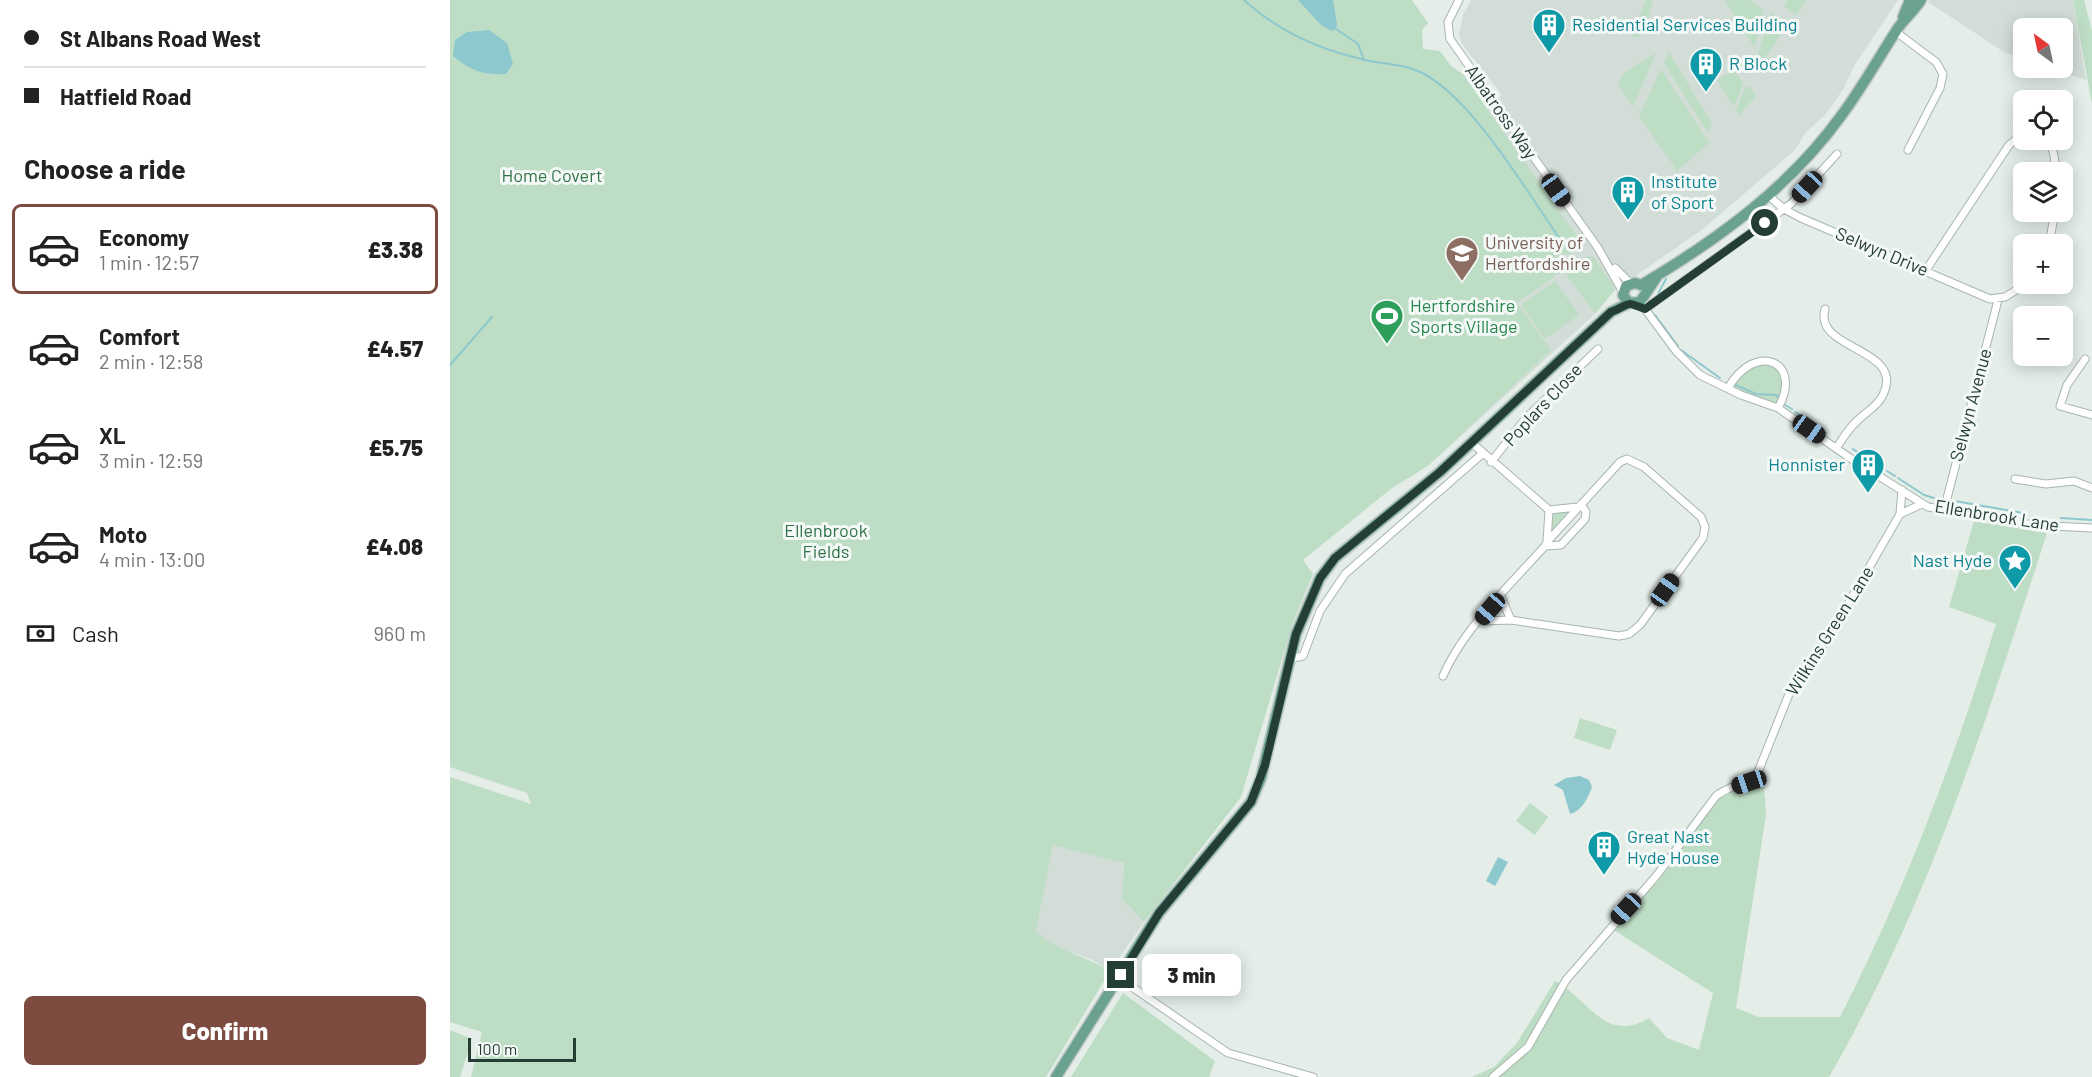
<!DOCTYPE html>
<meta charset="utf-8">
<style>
body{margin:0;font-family:Barlow,sans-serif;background:#f6f6f6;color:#222;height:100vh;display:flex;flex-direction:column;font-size:22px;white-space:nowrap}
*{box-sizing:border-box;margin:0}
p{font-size:20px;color:#767676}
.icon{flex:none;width:33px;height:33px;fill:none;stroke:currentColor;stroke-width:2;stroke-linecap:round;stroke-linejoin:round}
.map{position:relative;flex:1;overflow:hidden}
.details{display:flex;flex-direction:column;background:#fff;width:450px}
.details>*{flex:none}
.top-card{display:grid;align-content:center;height:132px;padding:0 24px;background:#fff}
.needle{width:39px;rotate:327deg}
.tools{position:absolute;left:1563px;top:18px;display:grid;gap:12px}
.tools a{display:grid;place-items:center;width:60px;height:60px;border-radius:9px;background:#fff;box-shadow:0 3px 15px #0003;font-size:30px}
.scale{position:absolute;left:18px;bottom:15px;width:108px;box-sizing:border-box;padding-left:6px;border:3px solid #243e36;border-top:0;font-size:16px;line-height:21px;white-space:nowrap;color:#243e36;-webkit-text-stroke:4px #f4f9f7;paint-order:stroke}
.end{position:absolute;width:27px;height:27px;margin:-14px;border:8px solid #243e36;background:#fff;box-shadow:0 0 0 3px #fff}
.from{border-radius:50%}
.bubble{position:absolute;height:42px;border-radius:9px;background:#fff;box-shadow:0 3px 15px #0003;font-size:20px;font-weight:800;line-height:42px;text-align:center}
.car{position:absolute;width:18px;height:36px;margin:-18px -9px;border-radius:8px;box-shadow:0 0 4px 2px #0007;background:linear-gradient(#222 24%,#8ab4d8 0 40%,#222 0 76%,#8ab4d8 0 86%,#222 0)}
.top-card b{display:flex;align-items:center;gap:21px;height:57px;font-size:22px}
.top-card b+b{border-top:2px solid #e0e0e0}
.top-card i{width:15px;height:15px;background:#222}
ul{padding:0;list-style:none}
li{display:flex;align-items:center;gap:18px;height:90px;margin:0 12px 9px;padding:0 12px;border:3px solid transparent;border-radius:9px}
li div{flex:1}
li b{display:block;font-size:22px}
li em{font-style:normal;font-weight:800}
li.selected{border-color:#7d4b3f}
li>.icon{width:54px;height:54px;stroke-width:1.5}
h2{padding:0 24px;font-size:27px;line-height:72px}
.pay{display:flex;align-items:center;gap:15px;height:66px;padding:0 24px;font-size:22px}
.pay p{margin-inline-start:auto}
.button{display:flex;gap:12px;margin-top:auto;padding:12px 24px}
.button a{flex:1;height:69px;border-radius:9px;background:#7d4b3f;color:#fff;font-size:24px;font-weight:800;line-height:69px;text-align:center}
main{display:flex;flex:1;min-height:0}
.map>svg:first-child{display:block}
.built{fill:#d2ddd7}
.green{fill:#beddc5}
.water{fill:#8ec8cf}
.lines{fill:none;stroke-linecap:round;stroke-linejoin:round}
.stream{stroke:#8ec8cf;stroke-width:2}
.minor-casing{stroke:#a7b5af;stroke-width:9}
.primary-casing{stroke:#c2c9c7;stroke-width:13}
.minor{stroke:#fff;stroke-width:7}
.primary{stroke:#6aa190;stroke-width:10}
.route{stroke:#243e36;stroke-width:8}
.labels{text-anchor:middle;stroke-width:6;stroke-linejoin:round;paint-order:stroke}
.culture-label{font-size:18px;fill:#0d838f;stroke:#f4f9f7;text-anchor:start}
.street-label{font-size:18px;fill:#243e36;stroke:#f4f9f7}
.park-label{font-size:18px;fill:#2f7346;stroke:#f4f9f7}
.education-label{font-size:18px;fill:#785e54;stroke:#f4f9f7;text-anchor:start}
.leisure-label{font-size:18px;fill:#27864d;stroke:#f4f9f7;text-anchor:start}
</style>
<main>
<section class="details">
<div class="top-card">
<b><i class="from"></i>St Albans Road West</b>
<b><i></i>Hatfield Road</b>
</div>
<h2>Choose a ride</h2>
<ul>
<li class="selected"><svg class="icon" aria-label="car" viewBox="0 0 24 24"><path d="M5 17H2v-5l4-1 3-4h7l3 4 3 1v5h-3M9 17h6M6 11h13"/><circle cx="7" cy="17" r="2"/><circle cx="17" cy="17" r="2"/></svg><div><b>Economy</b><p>1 min · 12:57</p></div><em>£3.38</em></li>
<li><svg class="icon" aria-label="car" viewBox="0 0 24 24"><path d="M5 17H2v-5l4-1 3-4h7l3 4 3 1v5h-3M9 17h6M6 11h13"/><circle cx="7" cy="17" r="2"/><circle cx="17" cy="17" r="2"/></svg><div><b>Comfort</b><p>2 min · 12:58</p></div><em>£4.57</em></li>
<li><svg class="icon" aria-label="car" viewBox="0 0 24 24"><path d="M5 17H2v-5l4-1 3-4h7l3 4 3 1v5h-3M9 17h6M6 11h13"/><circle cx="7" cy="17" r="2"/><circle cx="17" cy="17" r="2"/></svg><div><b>XL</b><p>3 min · 12:59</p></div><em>£5.75</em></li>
<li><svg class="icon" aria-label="car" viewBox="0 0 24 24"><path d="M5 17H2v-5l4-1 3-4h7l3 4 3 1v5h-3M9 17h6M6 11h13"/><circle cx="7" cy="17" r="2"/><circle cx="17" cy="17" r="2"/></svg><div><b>Moto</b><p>4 min · 13:00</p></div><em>£4.08</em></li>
</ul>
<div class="pay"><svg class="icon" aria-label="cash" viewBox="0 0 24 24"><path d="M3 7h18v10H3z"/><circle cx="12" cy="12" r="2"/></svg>Cash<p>960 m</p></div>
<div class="button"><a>Confirm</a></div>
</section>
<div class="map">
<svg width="1642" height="1077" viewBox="0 0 1642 1077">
<rect width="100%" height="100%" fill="#e4ede8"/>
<path class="built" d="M 1021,0 L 1448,0 L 1404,66 L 1394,88 L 1375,115 L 1356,132 L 1345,150 L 1253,229 L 1164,291 L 1145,314 L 979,465 L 942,488 L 1012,135 L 1052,95 L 1012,44 L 1009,34 L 1013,15 Z
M 1480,0 L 1623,0 L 1636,80 L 1599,68 L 1612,68 L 1612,28 L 1574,28 L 1573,59 L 1554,52 L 1478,2 Z
M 603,844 L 674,863 L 672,899 L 694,922 L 660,971 L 641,959 L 601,946 L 586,932 Z"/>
<path class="green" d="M 0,0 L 962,0 L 978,23 L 972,30 L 973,49 L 990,51 L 1001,66 L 1013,74 L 1133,245 L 1120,254 L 1109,255 L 1118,267 L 1138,256 L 1143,257 L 1163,285 L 1164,291 L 1145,314 L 1113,270 L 1067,303 L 1101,350 L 979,465 L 942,488 L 853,560 L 863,574 L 842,625 L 791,797 L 694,922 L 672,899 L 674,863 L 603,845 L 586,932 C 609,952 634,955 660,971 L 596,1077 L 21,1077 L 32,1032 L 0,1022 L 0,777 L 81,804 L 77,793 L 0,767 Z
M 1196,0 L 1203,0 L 1195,31 L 1187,38 L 1182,36 Z
M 1275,0 L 1300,0 L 1314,11 L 1304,47 Z
M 1338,0 L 1356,0 L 1346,16 L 1334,6 Z
M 1623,0 L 1634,0 L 1642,31 L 1642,104 Z
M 1321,13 L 1337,26 L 1312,61 L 1308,54 Z
M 1219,52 L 1262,124 L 1257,132 L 1214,63 Z
M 1206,53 L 1183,107 L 1168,83 L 1174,73 Z
M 1211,69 L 1259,143 L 1227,171 L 1189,116 Z
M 1284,70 L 1293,83 L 1284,107 L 1267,80 Z
M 1300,86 L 1306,96 L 1289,115 L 1286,111 L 1295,88 Z
M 1105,281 L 1129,315 L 1095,339 L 1071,305 Z
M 1318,361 L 1335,376 L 1328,408 L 1278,388 L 1287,372 Z
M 1119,511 L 1103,529 L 1102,528 L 1104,512 Z
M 1524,521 L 1597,533 C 1537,719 1477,907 1379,1077 L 1022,1077 L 1044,1067 L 1067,1043 L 1105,981 C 1140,1000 1155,1044 1199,1018 L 1217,1038 L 1249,1050 L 1263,993 L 1162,929 L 1210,879 L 1269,798 L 1300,785 L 1313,774 L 1316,815 L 1286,1008 L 1309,1017 L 1390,1017 C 1454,892 1505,758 1546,624 L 1499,607 Z
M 1130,718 L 1167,730 L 1160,750 L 1124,738 Z
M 1080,803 L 1098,817 L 1085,835 L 1066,821 Z
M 673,993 L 765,1061 L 759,1077 L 621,1077 Z
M 0,1030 L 22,1039 L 10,1077 L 0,1077 Z"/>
<path class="water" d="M 848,0 L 883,0 L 887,24 L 886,29 L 881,31 L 870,24 Z
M 39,30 L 57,43 L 63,64 L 56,74 C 33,75 21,71 3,56 L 5,40 L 17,32 Z
M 1130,776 L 1139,780 L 1142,787 C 1138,798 1132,811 1120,814 L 1113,790 L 1104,785 L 1116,778 Z
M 1048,857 L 1058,862 L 1045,886 L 1036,881 Z"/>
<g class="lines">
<path class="stream" d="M 794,0 C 829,32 868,49 915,60 C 932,64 952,64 968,71 C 1020,94 1075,189 1108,236
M 886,29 L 908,44 L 914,60
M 1208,294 L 1216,279
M 1205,315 L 1228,346
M 1231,350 L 1270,378
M 0,365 L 42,317
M 1286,385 L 1306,394 L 1326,395 L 1329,398
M 1335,405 L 1342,409
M 1345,412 L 1361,422
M 1364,425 L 1376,433
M 1403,449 L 1413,456
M 1415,457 L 1421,461
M 1424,463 L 1434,469
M 1437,471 L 1445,476
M 1448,478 L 1474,495 L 1484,498
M 1505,501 L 1573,513
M 1611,518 L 1642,520"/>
<g class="minor-casing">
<path id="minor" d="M 1009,0 L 998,22 L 1000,39 L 1148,248 L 1173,292
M 1446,32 L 1486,62 L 1493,74 L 1490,88 L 1458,150
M 1599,140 L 1604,155 L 1606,172
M 1320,197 L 1334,209 L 1351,218 L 1540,299 L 1555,297 L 1576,284
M 1599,244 L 1605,212
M 1165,268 L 1180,283
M 1476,270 L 1559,145 L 1574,133
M 1193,299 L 1195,309 L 1226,351 L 1250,375 L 1291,395 L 1328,408 L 1400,458 L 1478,507 L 1583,525 L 1642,528
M 1195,309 L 1342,203 L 1387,154
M 1375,309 C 1363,351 1456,347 1433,395 C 1427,407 1416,412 1407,421 C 1399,428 1393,438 1387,447
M 1635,359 L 1617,385 L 1610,406 L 1642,415
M 1278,388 C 1306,340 1354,362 1328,408
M 1022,443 L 1099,510 L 1128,507
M 1041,462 L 1076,418 L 1148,349
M 1565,479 L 1596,484 L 1624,481 L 1642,488
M 1494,510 L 1548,300
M 1450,514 L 1472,504
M 1097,542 L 1099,510
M 1095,546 L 1111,545 L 1135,519 L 1136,512 L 1131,504
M 1029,621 L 1061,620
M 839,659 L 853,656 L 870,611 L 895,574 L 1032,454
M 993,676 C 1013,629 1061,584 1095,546 L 1097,542 L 1170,462 L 1177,459 L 1194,467 L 1251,517 L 1255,527 L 1253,538 L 1190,625 L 1179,634 L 1169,636 L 1061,620 L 1051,597
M 669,978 L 778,1053 L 863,1077
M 1043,1077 L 1078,1047 L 1116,980 L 1207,875 L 1266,796 C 1280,785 1296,785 1308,772 L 1341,689 L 1380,635 L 1450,514 L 1452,490"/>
</g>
<g class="primary-casing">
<path id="primary" d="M 1453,17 L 1460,0
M 1179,303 L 1173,295 L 1176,286 L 1185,283 L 1191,285 C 1266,241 1339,188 1391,116 C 1412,88 1429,57 1448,28 C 1455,18 1465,10 1471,0
M 606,1077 L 709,913 L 801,802 L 811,778 L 846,634 L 870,578 L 885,558 L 990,472 L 1161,312 L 1179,303 L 1190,302 L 1206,278"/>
</g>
<use href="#minor" class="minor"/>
<use href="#primary" class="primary"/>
</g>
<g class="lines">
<path class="route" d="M 671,975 L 709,913 L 801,802 L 815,765 L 846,634 L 870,578 L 885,558 L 990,472 L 1161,312 C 1183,304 1172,300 1195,309 L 1315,223"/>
</g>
<defs>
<g id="building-pin" transform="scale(1.725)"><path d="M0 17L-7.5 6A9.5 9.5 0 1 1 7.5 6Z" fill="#0f9aa8" stroke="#f4f9f7"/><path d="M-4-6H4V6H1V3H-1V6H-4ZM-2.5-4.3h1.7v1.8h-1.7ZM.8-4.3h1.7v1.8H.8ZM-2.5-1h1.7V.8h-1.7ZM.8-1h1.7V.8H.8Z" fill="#fff"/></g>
<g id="university-pin" transform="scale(1.725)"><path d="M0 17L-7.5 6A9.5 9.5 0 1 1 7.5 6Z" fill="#8d6e63" stroke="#f4f9f7"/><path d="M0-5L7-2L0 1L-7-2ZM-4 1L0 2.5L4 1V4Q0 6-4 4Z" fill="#fff"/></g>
<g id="stadium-pin" transform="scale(1.725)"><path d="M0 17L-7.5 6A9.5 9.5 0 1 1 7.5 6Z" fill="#2e9e5b" stroke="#f4f9f7"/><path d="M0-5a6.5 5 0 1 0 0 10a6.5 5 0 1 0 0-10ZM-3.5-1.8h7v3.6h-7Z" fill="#fff"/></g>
<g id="sight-pin" transform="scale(1.725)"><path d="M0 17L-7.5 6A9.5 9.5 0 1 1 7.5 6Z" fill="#0f9aa8" stroke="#f4f9f7"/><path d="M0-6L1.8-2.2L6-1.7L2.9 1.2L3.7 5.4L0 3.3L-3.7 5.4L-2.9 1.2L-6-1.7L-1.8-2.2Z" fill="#fff"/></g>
</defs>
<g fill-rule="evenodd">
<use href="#building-pin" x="1099" y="25"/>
<use href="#building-pin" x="1256" y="64"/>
<use href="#building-pin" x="1178" y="192"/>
<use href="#university-pin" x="1012" y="253"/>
<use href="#stadium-pin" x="937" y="316"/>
<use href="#building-pin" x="1418" y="465"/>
<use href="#sight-pin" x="1565" y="561"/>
<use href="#building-pin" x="1154" y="847"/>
</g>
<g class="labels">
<g class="culture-label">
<text x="1122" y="31">Residential Services Building</text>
<text x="1279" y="70">R Block</text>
<text x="1201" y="188">Institute<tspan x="1201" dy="21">of Sport</tspan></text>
<text x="1395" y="471" text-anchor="end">Honnister</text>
<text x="1542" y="567" text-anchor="end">Nast Hyde</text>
<text x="1177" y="843">Great Nast<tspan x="1177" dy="21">Hyde House</tspan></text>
</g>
<g class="street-label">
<text transform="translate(1051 112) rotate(55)" y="6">Albatross Way</text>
<text transform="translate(1432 252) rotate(23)" y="6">Selwyn Drive</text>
<text transform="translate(1093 405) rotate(-47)" y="6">Poplars Close</text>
<text transform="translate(1521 405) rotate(-75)" y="6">Selwyn Avenue</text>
<text transform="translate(1547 516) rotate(9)" y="6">Ellenbrook Lane</text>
<text transform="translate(1380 631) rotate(-58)" y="6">Wilkins Green Lane</text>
</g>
<g class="park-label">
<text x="102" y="182">Home Covert</text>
<text x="376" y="537">Ellenbrook<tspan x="376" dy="21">Fields</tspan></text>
</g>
<g class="education-label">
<text x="1035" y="249">University of<tspan x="1035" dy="21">Hertfordshire</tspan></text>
</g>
<g class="leisure-label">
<text x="960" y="312">Hertfordshire<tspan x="960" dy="21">Sports Village</tspan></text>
</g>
</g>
</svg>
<div class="tools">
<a><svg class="needle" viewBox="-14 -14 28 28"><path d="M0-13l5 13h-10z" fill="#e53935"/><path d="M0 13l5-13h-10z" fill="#767676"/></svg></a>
<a><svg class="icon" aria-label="locate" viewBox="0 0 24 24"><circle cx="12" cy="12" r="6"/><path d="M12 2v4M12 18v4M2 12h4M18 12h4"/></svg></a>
<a><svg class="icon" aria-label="layers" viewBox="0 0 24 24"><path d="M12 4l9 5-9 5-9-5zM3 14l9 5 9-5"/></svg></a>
<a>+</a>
<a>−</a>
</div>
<div class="scale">100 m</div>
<i class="end from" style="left:1315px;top:223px"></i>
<i class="end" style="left:671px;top:975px"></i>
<div class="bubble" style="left:692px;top:954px;width:99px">3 min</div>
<i class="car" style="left:1357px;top:187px;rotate:223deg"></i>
<i class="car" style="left:1106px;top:190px;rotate:144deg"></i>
<i class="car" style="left:1359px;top:429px;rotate:125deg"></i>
<i class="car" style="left:1215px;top:590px;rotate:35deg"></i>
<i class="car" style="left:1040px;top:609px;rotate:221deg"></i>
<i class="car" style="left:1299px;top:782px;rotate:252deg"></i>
<i class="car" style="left:1176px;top:909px;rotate:223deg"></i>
</div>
</main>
